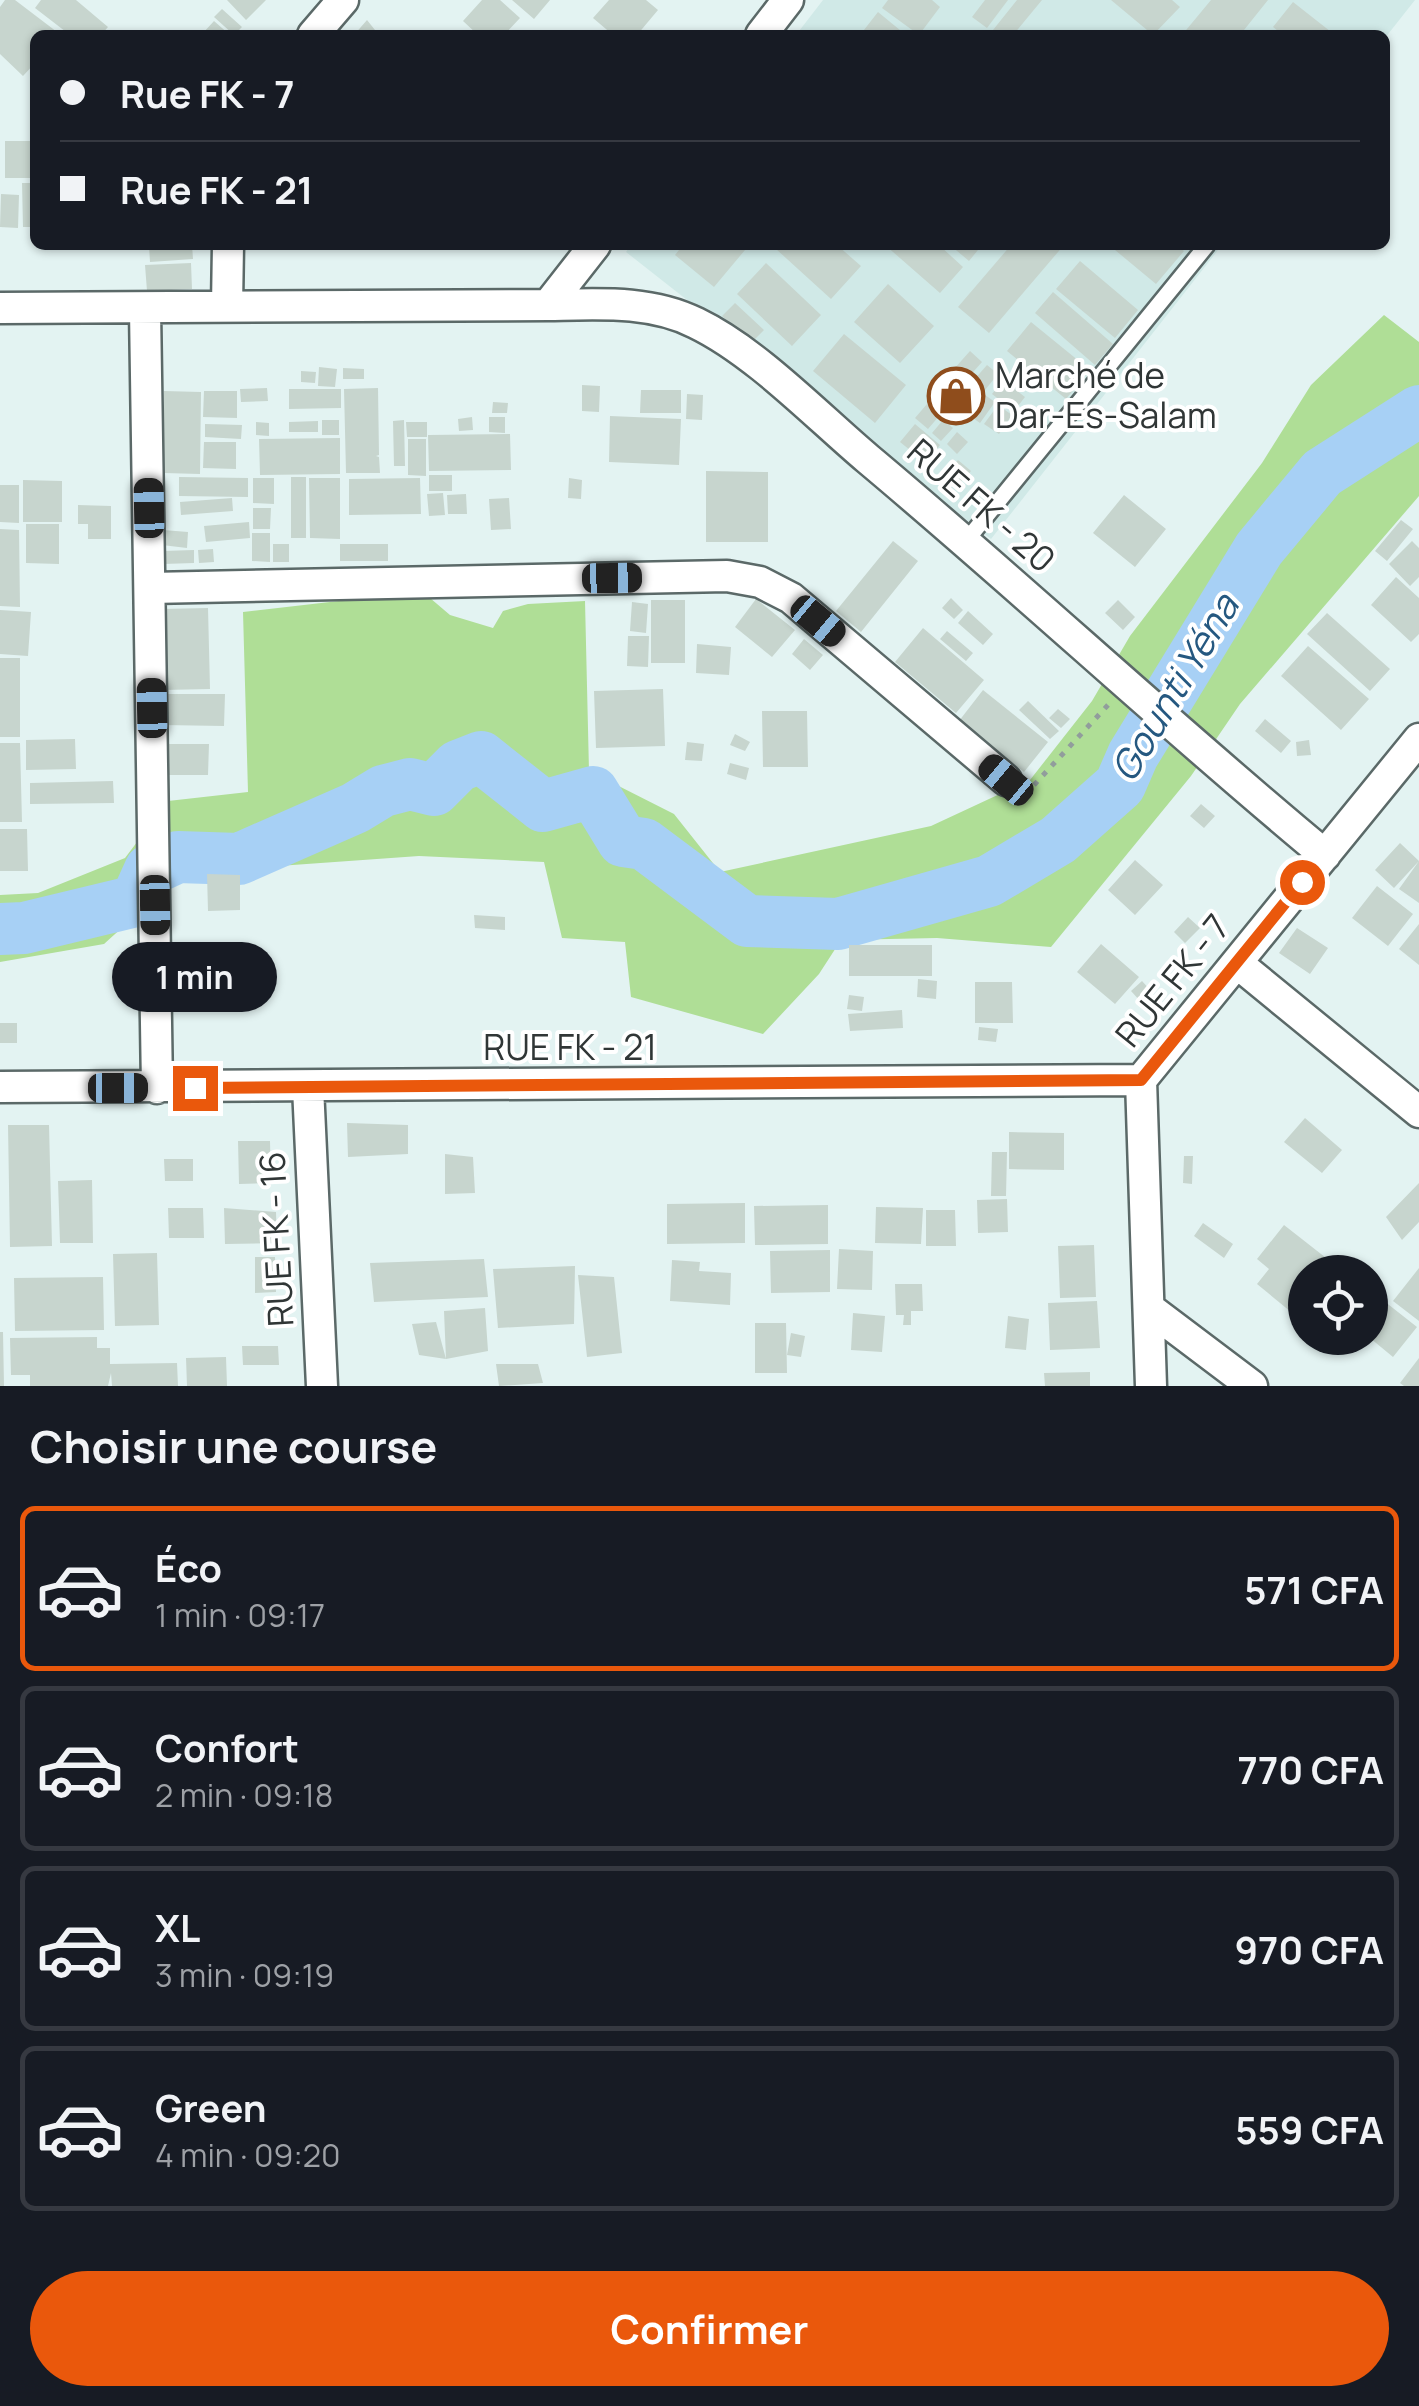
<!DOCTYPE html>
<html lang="fr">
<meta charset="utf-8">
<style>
body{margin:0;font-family:Manrope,sans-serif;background:#20242c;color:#f1f3f6;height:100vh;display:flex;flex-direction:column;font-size:38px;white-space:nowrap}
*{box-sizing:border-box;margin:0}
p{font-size:32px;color:#9ea1a6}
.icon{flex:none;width:55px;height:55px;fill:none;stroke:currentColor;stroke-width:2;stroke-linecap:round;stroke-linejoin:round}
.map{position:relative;height:1386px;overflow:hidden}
.drawer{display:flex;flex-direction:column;background:#171b24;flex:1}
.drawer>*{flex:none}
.hud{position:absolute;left:30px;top:30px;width:1360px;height:220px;border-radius:15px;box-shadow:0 2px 8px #0004;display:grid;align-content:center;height:220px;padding:0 30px;background:#171b24}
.fabs{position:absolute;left:1288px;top:1255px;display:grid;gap:20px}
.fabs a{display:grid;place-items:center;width:100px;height:100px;border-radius:50%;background:#171b24;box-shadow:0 2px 8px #0004;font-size:50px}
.end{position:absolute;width:45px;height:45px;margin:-22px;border:12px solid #ea580c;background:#fff;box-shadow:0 0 0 5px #fff}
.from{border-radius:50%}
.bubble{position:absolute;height:70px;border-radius:35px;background:#171b24;box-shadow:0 2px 8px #0004;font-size:32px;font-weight:700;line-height:70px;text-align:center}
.car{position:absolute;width:30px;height:60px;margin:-30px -15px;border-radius:12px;box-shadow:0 0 8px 2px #0007;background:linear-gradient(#222 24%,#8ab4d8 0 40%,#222 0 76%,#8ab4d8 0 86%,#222 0)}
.hud b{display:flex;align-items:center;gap:35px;height:95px;font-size:38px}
.hud b+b{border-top:2px solid #363941}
.hud i{width:25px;height:25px;background:#f1f3f6}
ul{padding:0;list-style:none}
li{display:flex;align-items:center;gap:30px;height:165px;margin:0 20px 15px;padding:0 10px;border:5px solid #363941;border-radius:15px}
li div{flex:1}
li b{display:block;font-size:38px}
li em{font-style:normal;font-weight:700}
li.active{border-color:#ea580c}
li>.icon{width:90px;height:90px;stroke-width:1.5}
h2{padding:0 30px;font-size:45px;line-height:120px}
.cta{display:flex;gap:20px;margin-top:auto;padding:20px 30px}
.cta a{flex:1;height:115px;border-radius:60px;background:#ea580c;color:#fff;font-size:40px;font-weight:700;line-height:115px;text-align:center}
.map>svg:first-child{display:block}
.built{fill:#d0e9e7}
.green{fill:#afde96}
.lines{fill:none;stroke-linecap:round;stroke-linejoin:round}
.river{stroke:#a7d0f5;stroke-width:52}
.building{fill:#c7d5ce}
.lane-casing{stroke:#5b6968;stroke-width:20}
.street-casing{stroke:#5b6968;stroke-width:35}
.path{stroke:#919d9c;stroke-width:5;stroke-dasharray:5 8;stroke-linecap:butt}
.lane{stroke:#fff;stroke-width:15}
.street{stroke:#fff;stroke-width:30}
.route{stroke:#ea580c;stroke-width:12}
.labels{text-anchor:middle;stroke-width:8;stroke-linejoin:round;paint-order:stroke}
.poi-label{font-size:35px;fill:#303636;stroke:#fff;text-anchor:start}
.street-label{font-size:35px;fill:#303636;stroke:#fff}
.water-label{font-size:38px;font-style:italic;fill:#255880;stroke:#fff}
</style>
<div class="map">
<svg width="1419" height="1386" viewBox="0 0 1419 1386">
<rect width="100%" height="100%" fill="#e3f3f2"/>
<path class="built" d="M 823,0 L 1415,0 L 1385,38 L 796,35 Z
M 631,245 L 1222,245 L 991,539 L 626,252 Z"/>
<path class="green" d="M 1384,315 L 1419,342 L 1419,496 L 1240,704 L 1191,776 L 1051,947 L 937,938 L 841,940 L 819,974 L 763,1034 L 631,997 L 625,942 L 562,938 L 544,862 L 419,856 L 249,868 L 146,866 L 146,906 L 104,944 L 0,962 L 0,895 L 38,893 L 125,858 L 168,801 L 248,792 L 243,612 L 382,596 L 430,598 L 450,615 L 493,628 L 503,611 L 528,604 L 585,601 L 589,771 L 674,814 L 720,872 L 931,826 L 1030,780 L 1092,701 L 1130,636 L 1262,463 L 1311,385 Z"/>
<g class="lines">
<path class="river" d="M 0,929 L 24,928 L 136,901 L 150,870 L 178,857 L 239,859 L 355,808 L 383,791 L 410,784 L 434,790 L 458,766 L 481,757 L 543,806 L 593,792 L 623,841 L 644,844 L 747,921 L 838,924 L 989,881 L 1058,840 L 1120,785 L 1133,755 L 1259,549 L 1322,473 L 1419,411"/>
</g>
<path class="building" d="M 5,0 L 15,0 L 61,35 L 35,35 L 35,63 L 23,76 L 0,54 L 0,7 Z
M 41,0 L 76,0 L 108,27 L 101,35 L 70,35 L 35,8 Z
M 227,0 L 266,0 L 246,20 Z
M 482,0 L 500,0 L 520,18 L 504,35 L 478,35 L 463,21 Z
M 512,0 L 550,0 L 534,19 Z
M 609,0 L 646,0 L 658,10 L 637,35 L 613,35 L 593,18 Z
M 888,0 L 932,0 L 940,7 L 919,35 L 882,8 Z
M 985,0 L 1008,0 L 987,28 L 972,17 Z
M 1017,0 L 1042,0 L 1013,35 L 989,35 Z
M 1111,0 L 1172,0 L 1180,7 L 1153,35 Z
M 1211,0 L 1268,0 L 1240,35 L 1182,35 Z
M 1293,2 L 1335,35 L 1283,35 L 1273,27 Z
M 222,9 L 242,27 L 234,35 L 214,17 Z
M 878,12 L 906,35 L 860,35 Z
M 367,20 L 379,35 L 354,35 Z
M 214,21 L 230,35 L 203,33 Z
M 5,141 L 35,141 L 35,178 L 5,178 Z
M 22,183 L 35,183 L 35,227 L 23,227 Z
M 1,194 L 19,195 L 18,228 L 0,227 Z
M 149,245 L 192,245 L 193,259 L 150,262 Z
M 683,245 L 739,245 L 745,250 L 714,287 L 675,255 Z
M 779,245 L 837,245 L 861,266 L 831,299 L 776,249 Z
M 885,245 L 939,245 L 963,267 L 940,293 Z
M 950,245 L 982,245 L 969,261 Z
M 1011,245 L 1064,245 L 989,333 L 958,307 Z
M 1109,245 L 1176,245 L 1184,251 L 1156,284 Z
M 1080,261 L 1138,310 L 1115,338 L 1056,289 Z
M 191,263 L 192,289 L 147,291 L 145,265 Z
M 766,263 L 821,315 L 792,346 L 737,294 Z
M 888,284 L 934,326 L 900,363 L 854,322 Z
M 1053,292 L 1113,344 L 1095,365 L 1035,313 Z
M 735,303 L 764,330 L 751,343 L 722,316 Z
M 1031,322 L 1090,370 L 1066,399 L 1007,351 Z
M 844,334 L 906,385 L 875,423 L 813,371 Z
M 970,351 L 982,362 L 966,380 L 954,369 Z
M 987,365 L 998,374 L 985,390 L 973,381 Z
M 319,367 L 337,369 L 335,387 L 318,386 Z
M 343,368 L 364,369 L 364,379 L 343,379 Z
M 301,371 L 316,372 L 315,383 L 301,382 Z
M 956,375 L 967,385 L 955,399 L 944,390 Z
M 1003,380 L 1025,397 L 1014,411 L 992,394 Z
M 582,385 L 600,386 L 599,412 L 582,411 Z
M 970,386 L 981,393 L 972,408 L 960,400 Z
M 267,388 L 268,401 L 241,402 L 240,389 Z
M 378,388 L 379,455 L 376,456 L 379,457 L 380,473 L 346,473 L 344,389 Z
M 289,389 L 341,389 L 341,408 L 289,409 Z
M 641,390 L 681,390 L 681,413 L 640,413 Z
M 164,391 L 201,392 L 200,474 L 164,473 Z
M 204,391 L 237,391 L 237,418 L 203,417 Z
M 687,394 L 703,395 L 702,420 L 686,419 Z
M 985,395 L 995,402 L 980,423 L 970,416 Z
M 493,402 L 508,403 L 507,413 L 492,413 Z
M 927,404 L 940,415 L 928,429 L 915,418 Z
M 998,405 L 1012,415 L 999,434 L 984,424 Z
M 610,416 L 681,419 L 679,465 L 609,462 Z
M 472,417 L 473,430 L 459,431 L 458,419 Z
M 489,417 L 505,417 L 505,433 L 489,432 Z
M 322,420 L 339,420 L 339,435 L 322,435 Z
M 404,420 L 405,466 L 394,466 L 393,421 Z
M 943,420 L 953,428 L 941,441 L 932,433 Z
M 318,421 L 318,432 L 289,432 L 289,422 Z
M 256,422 L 269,423 L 269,436 L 256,435 Z
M 406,422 L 427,422 L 427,437 L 407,437 Z
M 205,424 L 242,425 L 241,439 L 205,437 Z
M 915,424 L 940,445 L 926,463 L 900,442 Z
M 957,432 L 968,442 L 957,454 L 947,444 Z
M 510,434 L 511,470 L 429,471 L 428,435 Z
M 340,438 L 340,474 L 260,475 L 259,439 Z
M 408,439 L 426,439 L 426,476 L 408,475 Z
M 204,442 L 236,442 L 236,469 L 203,468 Z
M 958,460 L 971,471 L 957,487 L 944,476 Z
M 706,471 L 768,472 L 768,542 L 706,542 Z
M 429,475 L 452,475 L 452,491 L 429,491 Z
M 179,477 L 248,478 L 248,497 L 179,496 Z
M 291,477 L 306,477 L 306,538 L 291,538 Z
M 253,478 L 274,478 L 274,504 L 253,503 Z
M 309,478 L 340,478 L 340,539 L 310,538 Z
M 420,478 L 421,514 L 349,515 L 349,479 Z
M 569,478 L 582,480 L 581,499 L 568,498 Z
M 23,480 L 62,481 L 62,522 L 23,522 Z
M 0,485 L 19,485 L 19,523 L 0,522 Z
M 443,493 L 445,515 L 429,516 L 427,494 Z
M 466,494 L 467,514 L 448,514 L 447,495 Z
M 1124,495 L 1166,529 L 1135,567 L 1093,533 Z
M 232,498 L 233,511 L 181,515 L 180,502 Z
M 509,498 L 511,529 L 491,530 L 489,499 Z
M 78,505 L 111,506 L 111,539 L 88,539 L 88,524 L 78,524 Z
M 253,508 L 271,508 L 270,529 L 253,529 Z
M 1401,520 L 1413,529 L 1387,561 L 1375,551 Z
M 249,522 L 250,538 L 206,542 L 204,526 Z
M 26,524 L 59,524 L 59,564 L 26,563 Z
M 0,529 L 19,530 L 20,607 L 0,606 Z
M 163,530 L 188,532 L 187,548 L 162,545 Z
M 252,533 L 270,533 L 270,562 L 252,561 Z
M 893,541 L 918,561 L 861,632 L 836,611 Z
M 1412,541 L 1419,548 L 1419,577 L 1410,586 L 1389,564 Z
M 273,544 L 289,544 L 289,562 L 273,562 Z
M 340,544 L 388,544 L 388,561 L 340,561 Z
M 213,549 L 214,562 L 199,563 L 198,550 Z
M 194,550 L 194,563 L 163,564 L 163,551 Z
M 1396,577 L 1419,598 L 1419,634 L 1411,642 L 1371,605 Z
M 951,598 L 963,610 L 954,619 L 942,608 Z
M 756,599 L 795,630 L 772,657 L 735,627 Z
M 651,600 L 685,600 L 685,663 L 651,663 Z
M 1118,600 L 1135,617 L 1123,630 L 1105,613 Z
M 632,602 L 648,604 L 646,633 L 630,631 Z
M 208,608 L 210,689 L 163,690 L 161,609 Z
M 0,610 L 31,612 L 28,656 L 0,654 Z
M 968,611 L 993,634 L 983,645 L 958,623 Z
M 1327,613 L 1390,669 L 1370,691 L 1307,634 Z
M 923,628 L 984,680 L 956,713 L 895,662 Z
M 947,631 L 973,653 L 966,661 L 940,639 Z
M 628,636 L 649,636 L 648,667 L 627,666 Z
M 804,639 L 823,655 L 810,670 L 792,654 Z
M 697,644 L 731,647 L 729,675 L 696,673 Z
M 1308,646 L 1369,699 L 1341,730 L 1281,676 Z
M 0,658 L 20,658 L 20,737 L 0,737 Z
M 663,689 L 665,746 L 596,748 L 594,691 Z
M 983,690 L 1048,742 L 1024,772 L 959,721 Z
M 163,694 L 225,694 L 224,726 L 163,725 Z
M 1028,701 L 1059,731 L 1050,739 L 1019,710 Z
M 1058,709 L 1070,719 L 1061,728 L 1049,718 Z
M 762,711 L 807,711 L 808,767 L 763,767 Z
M 1265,719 L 1291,741 L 1281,753 L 1255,731 Z
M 735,734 L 750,742 L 745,751 L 730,745 Z
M 75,739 L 76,769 L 26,770 L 26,740 Z
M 1309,740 L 1311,755 L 1297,756 L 1296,742 Z
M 687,742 L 704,744 L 702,761 L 685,760 Z
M 0,743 L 20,743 L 22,822 L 0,822 Z
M 157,744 L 209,744 L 208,775 L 157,775 Z
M 730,763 L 749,768 L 746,780 L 727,774 Z
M 113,781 L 114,803 L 30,804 L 30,783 Z
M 1201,804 L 1215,816 L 1204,828 L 1190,816 Z
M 0,829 L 27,829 L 28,871 L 0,871 Z
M 1400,843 L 1419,861 L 1394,888 L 1375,870 Z
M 1135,860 L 1163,885 L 1135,915 L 1108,890 Z
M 1419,861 L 1419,903 L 1399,889 Z
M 207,874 L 240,875 L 240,910 L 208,911 Z
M 1377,886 L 1413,914 L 1388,946 L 1352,918 Z
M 474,915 L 505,917 L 505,930 L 475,928 Z
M 1188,917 L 1200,928 L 1185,943 L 1174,932 Z
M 1419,924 L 1419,965 L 1399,949 Z
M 1297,928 L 1328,948 L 1310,974 L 1279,953 Z
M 1101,944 L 1139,977 L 1115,1004 L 1077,972 Z
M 849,945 L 932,945 L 932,976 L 849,976 Z
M 918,979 L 937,981 L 936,999 L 917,997 Z
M 1142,981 L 1152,992 L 1141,1002 L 1131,991 Z
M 975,982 L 1012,982 L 1013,1023 L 975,1023 Z
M 849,995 L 864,997 L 862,1011 L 847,1009 Z
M 902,1010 L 903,1028 L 850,1031 L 848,1014 Z
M 0,1023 L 17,1023 L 17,1043 L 0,1043 Z
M 979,1027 L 998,1029 L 996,1042 L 978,1040 Z
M 1305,1118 L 1342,1150 L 1322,1173 L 1284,1142 Z
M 347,1123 L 408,1125 L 408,1154 L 348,1157 Z
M 8,1125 L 49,1125 L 52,1246 L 10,1247 Z
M 1009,1132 L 1064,1133 L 1064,1170 L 1009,1169 Z
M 238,1141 L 270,1141 L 271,1183 L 239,1184 Z
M 992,1152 L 1007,1152 L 1006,1196 L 991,1196 Z
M 445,1154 L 473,1157 L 475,1193 L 445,1194 Z
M 1184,1156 L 1193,1156 L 1192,1184 L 1183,1183 Z
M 164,1159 L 193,1159 L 193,1181 L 165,1181 Z
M 92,1180 L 93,1243 L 60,1243 L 58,1181 Z
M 1419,1183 L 1419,1222 L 1402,1240 L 1386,1217 Z
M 1007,1199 L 1008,1232 L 978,1233 L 977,1200 Z
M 745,1203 L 745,1243 L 667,1244 L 667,1204 Z
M 828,1205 L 828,1244 L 755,1245 L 754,1206 Z
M 876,1207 L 923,1208 L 921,1244 L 875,1243 Z
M 168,1208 L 203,1208 L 204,1238 L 169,1238 Z
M 224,1208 L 276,1212 L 277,1243 L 225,1244 Z
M 926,1210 L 955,1210 L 956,1246 L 926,1246 Z
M 1203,1223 L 1233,1244 L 1224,1258 L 1194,1236 Z
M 1284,1225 L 1344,1272 L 1305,1272 L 1305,1294 L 1291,1312 L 1257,1284 L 1269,1269 L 1257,1259 Z
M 1094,1245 L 1096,1297 L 1060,1298 L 1058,1246 Z
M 839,1249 L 873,1251 L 872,1290 L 837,1289 Z
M 830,1250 L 830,1292 L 771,1293 L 770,1251 Z
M 157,1253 L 159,1325 L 115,1326 L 113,1254 Z
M 255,1257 L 275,1257 L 276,1292 L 255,1293 Z
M 484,1259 L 488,1297 L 374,1302 L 370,1263 Z
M 672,1260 L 700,1262 L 699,1271 L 731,1273 L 730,1305 L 670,1301 Z
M 575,1266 L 574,1324 L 498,1328 L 493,1269 Z
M 1419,1268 L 1419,1321 L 1393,1301 Z
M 578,1275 L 614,1277 L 622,1353 L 587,1357 Z
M 103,1277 L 104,1330 L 15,1331 L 14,1278 Z
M 895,1284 L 922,1284 L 923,1311 L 911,1311 L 911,1325 L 903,1325 L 904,1315 L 896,1315 Z
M 1370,1290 L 1417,1327 L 1393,1357 L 1370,1338 Z
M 1097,1301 L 1100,1348 L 1050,1350 L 1048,1303 Z
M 485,1308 L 488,1351 L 446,1359 L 444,1311 Z
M 853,1313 L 885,1316 L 882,1352 L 851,1350 Z
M 1008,1316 L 1029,1319 L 1026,1350 L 1005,1348 Z
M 436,1322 L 446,1359 L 419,1355 L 412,1324 Z
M 755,1323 L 786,1323 L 787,1373 L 755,1373 Z
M 0,1332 L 3,1332 L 4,1386 L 0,1386 Z
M 791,1333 L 805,1336 L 801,1357 L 787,1355 Z
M 97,1337 L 97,1348 L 110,1348 L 110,1364 L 177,1363 L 178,1386 L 112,1386 L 111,1373 L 108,1386 L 30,1386 L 30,1375 L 11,1375 L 10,1338 Z
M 242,1346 L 278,1346 L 279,1365 L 243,1365 Z
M 226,1357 L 227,1386 L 187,1386 L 186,1358 Z
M 1419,1358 L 1419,1386 L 1404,1386 L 1400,1383 Z
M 496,1364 L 538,1364 L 543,1383 L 499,1386 Z
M 1090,1372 L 1090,1386 L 1045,1386 L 1044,1373 Z"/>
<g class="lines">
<g class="lane-casing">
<path id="lane" d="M 966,541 L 1207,245"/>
</g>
<g class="street-casing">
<path id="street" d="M 313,35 L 343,0
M 761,35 L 788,0
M 548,305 C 598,304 650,300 696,323 C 756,352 816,415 868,459 C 1022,588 1169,726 1325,855
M 227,306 L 228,245
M 0,308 L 548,305 L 595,245
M 145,310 L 157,1088
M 151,588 L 727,576 L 760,582 L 791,598 L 1006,780
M 1237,963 L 1419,1112
M 0,1087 L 1141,1080
M 308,1087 L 322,1386
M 1150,1309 L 1252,1386
M 1151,1386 L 1141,1080 L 1419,739"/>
</g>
<path class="path" d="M 1034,785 L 1108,705"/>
<use href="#lane" class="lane"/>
<use href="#street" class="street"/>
</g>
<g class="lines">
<path class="route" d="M 195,1088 L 1141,1080 L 1302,882"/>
</g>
<defs>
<g id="shop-ring" transform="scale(2.875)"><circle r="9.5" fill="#fff" stroke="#8f4d1c" stroke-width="1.5"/><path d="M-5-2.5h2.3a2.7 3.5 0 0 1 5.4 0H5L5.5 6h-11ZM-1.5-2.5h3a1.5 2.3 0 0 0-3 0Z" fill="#8f4d1c"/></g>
</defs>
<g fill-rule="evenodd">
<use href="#shop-ring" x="956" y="396"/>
</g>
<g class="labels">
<g class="poi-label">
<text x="995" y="388">Marché de<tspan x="995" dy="40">Dar-Es-Salam</tspan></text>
</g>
<g class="street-label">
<text transform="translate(981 506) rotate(41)" y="12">RUE FK - 20</text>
<text transform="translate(1173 981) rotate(-51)" y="12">RUE FK - 7</text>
<text x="570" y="1060">RUE FK - 21</text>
<text transform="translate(277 1239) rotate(-93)" y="12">RUE FK - 16</text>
</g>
<g class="water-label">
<text transform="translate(1175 688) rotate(-59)" y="13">Gounti Yéna</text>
</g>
</g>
</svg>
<div class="fabs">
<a><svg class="icon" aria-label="locate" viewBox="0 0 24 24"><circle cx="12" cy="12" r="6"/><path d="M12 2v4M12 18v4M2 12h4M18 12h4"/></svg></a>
</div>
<i class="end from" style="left:1302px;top:882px"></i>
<i class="end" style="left:195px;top:1088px"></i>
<div class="bubble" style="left:112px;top:942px;width:165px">1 min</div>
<i class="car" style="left:149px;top:508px;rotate:359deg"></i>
<i class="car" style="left:612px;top:578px;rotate:89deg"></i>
<i class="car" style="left:818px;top:621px;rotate:130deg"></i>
<i class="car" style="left:152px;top:708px;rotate:359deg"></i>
<i class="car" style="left:1006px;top:780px;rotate:310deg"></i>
<i class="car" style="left:155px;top:905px;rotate:179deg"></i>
<i class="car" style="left:118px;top:1088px;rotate:90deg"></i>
<div class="hud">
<b><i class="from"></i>Rue FK - 7</b>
<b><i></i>Rue FK - 21</b>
</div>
</div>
<section class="drawer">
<h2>Choisir une course</h2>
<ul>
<li class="active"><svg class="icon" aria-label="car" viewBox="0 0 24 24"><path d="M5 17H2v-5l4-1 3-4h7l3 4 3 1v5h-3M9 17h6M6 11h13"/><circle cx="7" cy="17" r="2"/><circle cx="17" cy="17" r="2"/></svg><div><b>Éco</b><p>1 min · 09:17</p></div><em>571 CFA</em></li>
<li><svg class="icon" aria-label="car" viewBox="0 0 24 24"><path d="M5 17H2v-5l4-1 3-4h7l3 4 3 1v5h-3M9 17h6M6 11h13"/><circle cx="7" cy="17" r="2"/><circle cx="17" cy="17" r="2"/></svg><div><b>Confort</b><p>2 min · 09:18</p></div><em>770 CFA</em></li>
<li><svg class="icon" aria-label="car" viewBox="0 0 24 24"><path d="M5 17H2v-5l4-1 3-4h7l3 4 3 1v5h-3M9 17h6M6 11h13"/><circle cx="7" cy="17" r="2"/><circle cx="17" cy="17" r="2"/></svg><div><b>XL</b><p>3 min · 09:19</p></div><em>970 CFA</em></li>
<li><svg class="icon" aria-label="car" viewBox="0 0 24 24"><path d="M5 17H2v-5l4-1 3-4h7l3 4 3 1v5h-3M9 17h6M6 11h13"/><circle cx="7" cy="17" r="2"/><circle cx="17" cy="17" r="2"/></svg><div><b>Green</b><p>4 min · 09:20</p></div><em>559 CFA</em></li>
</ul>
<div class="cta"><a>Confirmer</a></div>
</section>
